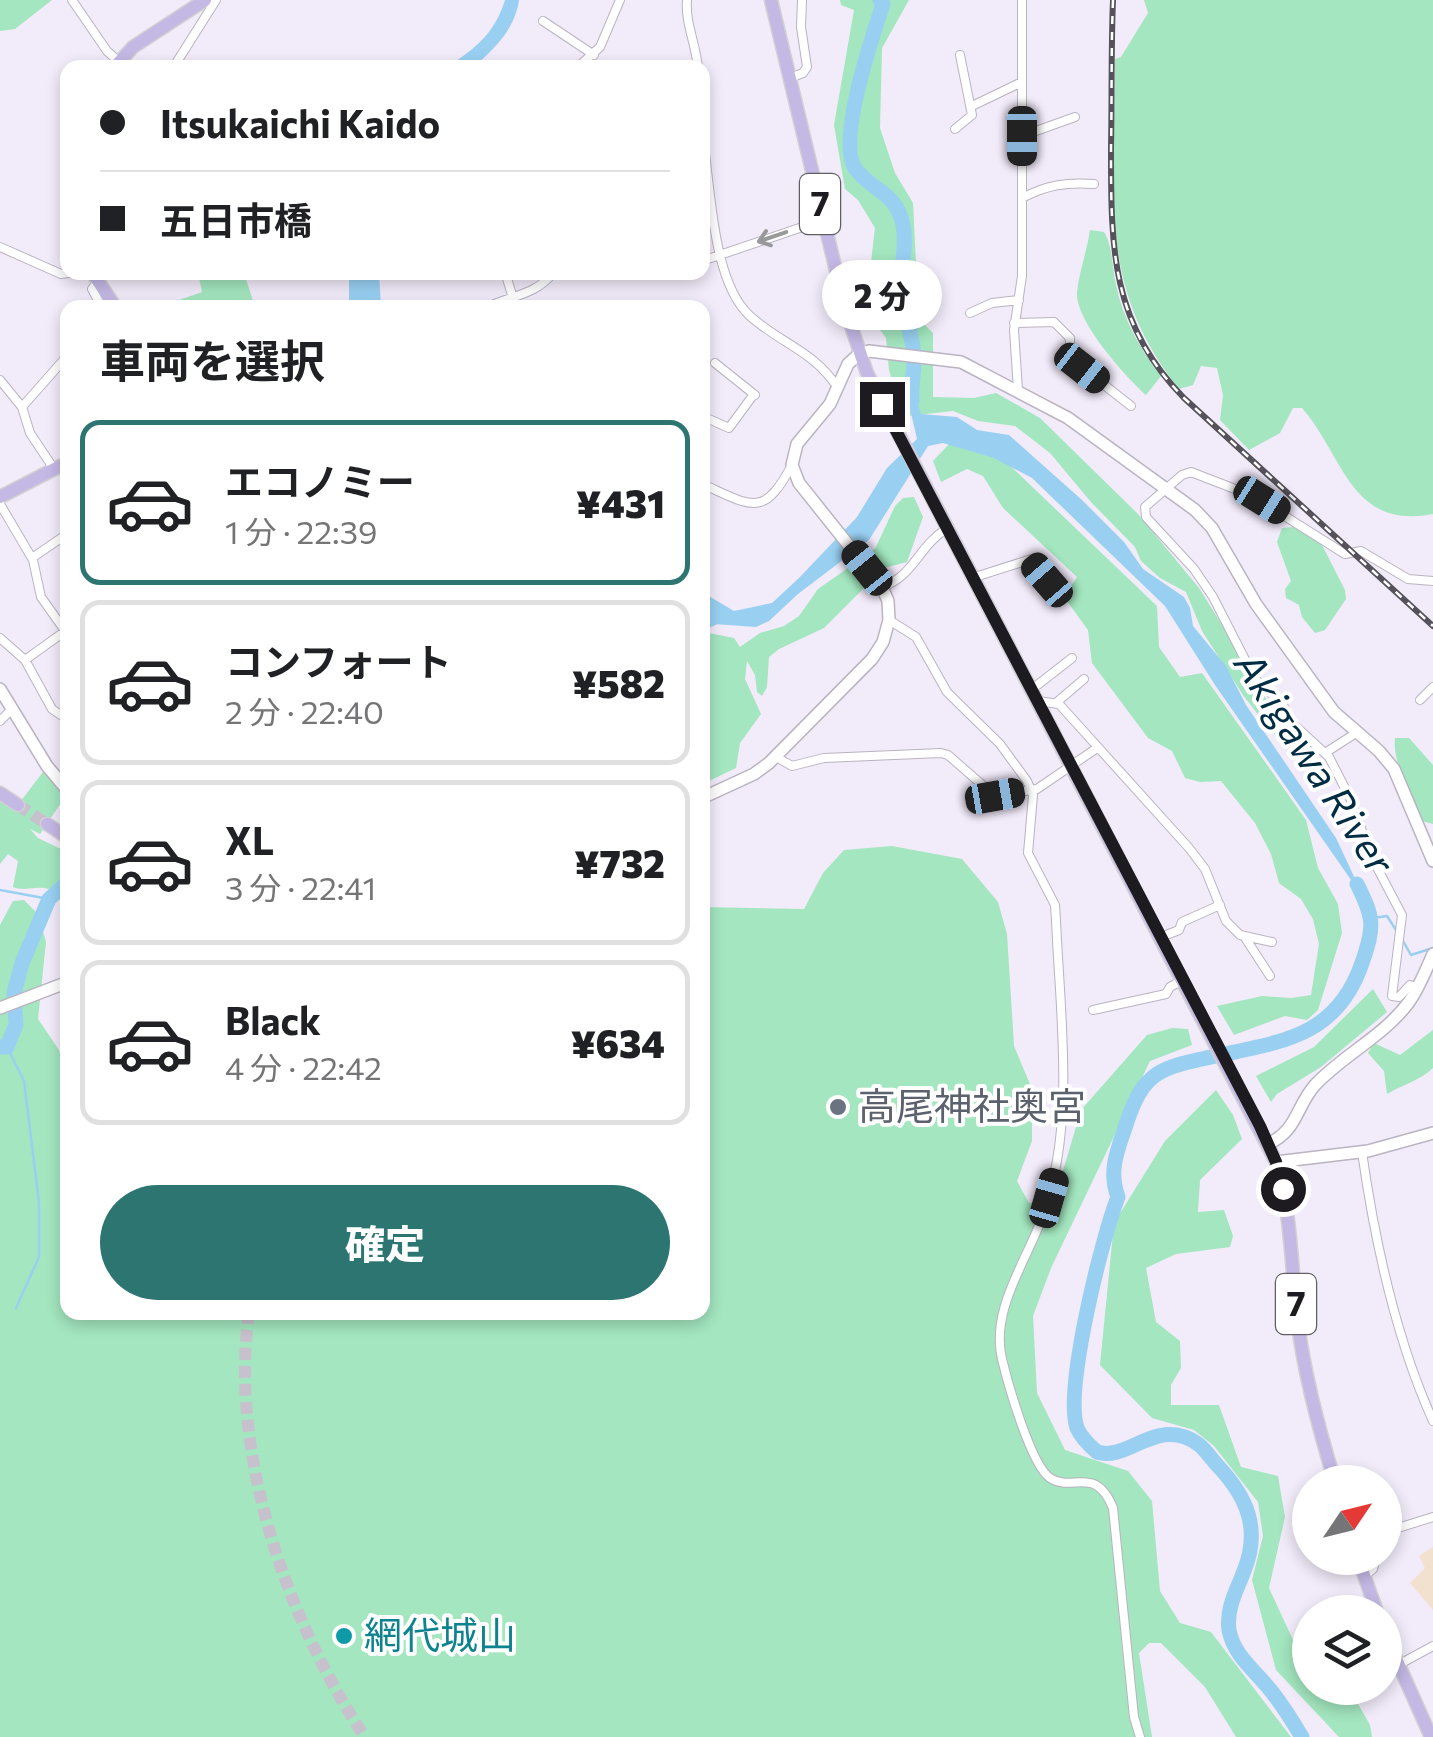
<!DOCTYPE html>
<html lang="ja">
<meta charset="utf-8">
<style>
body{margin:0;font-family:Commissioner,"Noto Sans JP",sans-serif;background:#f6f6f6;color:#202124;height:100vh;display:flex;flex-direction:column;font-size:38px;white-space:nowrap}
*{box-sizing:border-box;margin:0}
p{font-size:32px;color:#757577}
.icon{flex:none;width:55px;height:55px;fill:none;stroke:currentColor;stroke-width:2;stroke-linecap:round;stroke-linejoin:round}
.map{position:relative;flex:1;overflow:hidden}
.drawer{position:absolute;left:60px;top:300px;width:650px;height:1020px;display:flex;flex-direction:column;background:#fff;border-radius:20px;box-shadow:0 5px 15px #0003}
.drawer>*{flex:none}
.banner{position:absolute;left:60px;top:60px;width:650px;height:220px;border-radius:20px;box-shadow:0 5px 15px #0003;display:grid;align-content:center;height:220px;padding:0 40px;background:#fff}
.needle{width:65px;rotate:55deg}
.fabs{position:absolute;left:1292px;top:1465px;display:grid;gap:20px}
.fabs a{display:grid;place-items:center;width:110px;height:110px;border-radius:50%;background:#fff;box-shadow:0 5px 15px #0003;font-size:50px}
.end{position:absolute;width:45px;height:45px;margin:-22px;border:12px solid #1d1a20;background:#fff;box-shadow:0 0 0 5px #fff}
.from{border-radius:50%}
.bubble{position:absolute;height:70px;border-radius:35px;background:#fff;box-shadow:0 5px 15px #0003;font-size:32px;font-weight:800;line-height:70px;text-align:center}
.car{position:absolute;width:30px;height:60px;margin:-30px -15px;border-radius:12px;box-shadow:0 0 8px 2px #0007;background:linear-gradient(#222 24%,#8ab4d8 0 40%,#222 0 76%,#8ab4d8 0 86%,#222 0)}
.banner b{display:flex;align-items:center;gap:35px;height:95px;font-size:38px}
.banner b+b{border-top:2px solid #e0e0e0}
.banner i{width:25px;height:25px;background:#202124}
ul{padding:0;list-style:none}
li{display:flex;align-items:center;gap:30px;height:165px;margin:0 20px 15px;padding:0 20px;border:5px solid #e0e0e0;border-radius:20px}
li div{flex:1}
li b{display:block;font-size:38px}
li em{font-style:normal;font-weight:800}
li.on{border-color:#2c7570}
li>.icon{width:90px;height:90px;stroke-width:1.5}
h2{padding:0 40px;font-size:45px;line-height:120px}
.button{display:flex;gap:20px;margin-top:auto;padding:20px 40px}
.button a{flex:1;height:115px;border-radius:60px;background:#2c7570;color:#fff;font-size:40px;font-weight:800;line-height:115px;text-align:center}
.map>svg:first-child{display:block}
.education{fill:#f2e1cf}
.green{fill:#a3e6bf}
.water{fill:#99d0f2}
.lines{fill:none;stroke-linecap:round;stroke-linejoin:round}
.stream{stroke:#99d0f2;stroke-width:2.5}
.river{stroke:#99d0f2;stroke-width:15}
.primary-tunnel{stroke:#c7c1ce;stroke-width:12;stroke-dasharray:12 6;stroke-linecap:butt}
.street-casing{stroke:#bab3c1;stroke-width:10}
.secondary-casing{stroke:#bab3c1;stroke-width:14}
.primary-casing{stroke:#d2d1d2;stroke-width:15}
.street{stroke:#fff;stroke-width:8}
.secondary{stroke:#fff;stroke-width:11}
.primary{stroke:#c4b8e5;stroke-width:12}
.rail-casing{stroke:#56525b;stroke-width:6}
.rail{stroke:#fff;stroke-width:2.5;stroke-dasharray:8;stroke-linecap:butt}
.oneway{stroke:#99989b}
.route{stroke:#1d1a20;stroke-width:12}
.worship-dot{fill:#6b7280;stroke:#fff;stroke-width:4}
.culture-dot{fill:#0f9aa8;stroke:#fff;stroke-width:4}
.labels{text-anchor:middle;stroke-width:8;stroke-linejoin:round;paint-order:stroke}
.shield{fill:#fff;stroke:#615f63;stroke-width:2.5}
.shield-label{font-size:35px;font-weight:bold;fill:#1d1a20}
.worship-label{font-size:38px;fill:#5b616d;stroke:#fff;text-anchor:start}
.culture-label{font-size:38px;fill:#0d838f;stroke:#fff;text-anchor:start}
.water-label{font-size:40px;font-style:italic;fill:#002d43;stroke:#fff}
</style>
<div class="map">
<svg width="1433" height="1737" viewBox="0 0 1433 1737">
<rect width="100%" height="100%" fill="#f2ebfa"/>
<path class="education" d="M 1433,1547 L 1433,1610 L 1410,1583 L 1425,1568 L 1419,1556 Z"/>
<path class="green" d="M 0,0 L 52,0 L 15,29 L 0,31 Z
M 840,0 L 909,0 L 882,48 L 880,128 L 895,173 L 913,203 L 916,263 L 911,292 L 916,316 L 933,333 L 933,397 L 974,398 L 996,393 L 1040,418 L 1138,514 L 1199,588 L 1232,641 L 1241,664 L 1263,695 L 1298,734 L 1319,751 L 1314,756 L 1283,743 L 1266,725 L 1243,695 L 1202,631 L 1186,592 L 1160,578 L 1141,561 L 1135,547 L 1091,502 L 1050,453 L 1015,426 L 978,421 L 953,411 L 908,416 L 896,394 L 889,370 L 886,338 L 875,323 L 864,284 L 870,271 L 875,228 L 858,200 L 845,189 L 834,125 L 854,10 L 841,5 Z
M 1144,0 L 1433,0 L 1433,514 C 1350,530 1344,456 1302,408 L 1293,408 L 1280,433 L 1249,450 L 1220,420 L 1223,395 L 1217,368 L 1201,366 L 1193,385 L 1179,389 C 1094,283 1116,186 1115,59 L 1121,57 L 1148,13 Z
M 1090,230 L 1104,232 C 1113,246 1112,268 1116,285 C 1123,319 1140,349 1161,376 L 1146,395 C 1125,376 1075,321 1077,292 C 1079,272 1087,251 1090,230 Z
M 198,273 L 244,273 L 255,307 L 159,307 L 202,292 Z
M 950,443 L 1001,457 L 1157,606 L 1159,647 L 1180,677 L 1202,673 L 1306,820 L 1318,868 L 1338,904 L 1342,933 L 1318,1010 L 1307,1020 L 1285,1016 L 1234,1035 L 1217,1006 L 1262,996 L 1291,998 L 1311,995 L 1319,944 L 1313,919 L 1301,899 L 1279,883 L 1271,854 L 1255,823 L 1221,781 L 1200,782 L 1185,778 L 1172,751 L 1148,738 L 1092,663 L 1088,630 L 1064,597 L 1077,577 L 1003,508 L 983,476 L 967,469 L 941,482 L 933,461 Z
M 914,497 L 923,517 L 907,562 L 884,568 L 824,628 L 779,649 L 769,657 L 767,687 L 762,696 L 757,692 L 755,675 L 747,661 L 745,679 L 761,714 L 740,743 L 736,768 L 709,781 L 702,768 L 702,636 L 709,633 L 734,638 L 740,647 L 760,633 L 784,626 L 799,616 L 818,589 L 875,549 L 895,506 L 903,498 Z
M 1293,527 L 1321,543 L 1345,590 L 1346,599 L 1325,630 L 1315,633 L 1302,617 L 1299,605 L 1286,598 L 1285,589 L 1291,581 L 1277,542 L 1282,528 Z
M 1395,738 L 1409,738 L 1433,765 L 1433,824 L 1422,821 C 1413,796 1392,764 1395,738 Z
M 46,768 L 67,794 L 40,834 L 30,829 L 38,838 L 67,852 L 67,877 L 49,889 C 36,885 25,892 13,887 L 18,861 L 8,854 L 0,864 L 0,801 L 14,810 Z
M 892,846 L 962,859 L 998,902 L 1007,934 L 1014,1046 L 1032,1089 L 1032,1141 L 1017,1181 L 1029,1203 L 1054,1201 L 1081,1110 L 1147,1035 L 1172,1028 L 1188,1029 L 1192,1045 L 1150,1061 L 1051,1268 L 1033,1316 L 1037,1393 L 1065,1450 L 1128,1471 L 1152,1501 L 1160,1591 L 1180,1623 L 1211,1632 L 1291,1737 L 1236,1737 L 1205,1687 L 1161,1643 L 1149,1643 L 1139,1653 L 1152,1737 L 0,1737 L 0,925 L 13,901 L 24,900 L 38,914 L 46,942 L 38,1019 L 59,1050 L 67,1088 L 68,1312 L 702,1312 L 703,907 L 804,909 L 823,873 L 844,850 Z
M 1373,989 L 1387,1012 L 1321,1067 L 1277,1094 L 1271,1102 L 1256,1076 L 1314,1047 Z
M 1433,1030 L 1433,1068 C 1419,1081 1404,1084 1387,1094 L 1384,1071 L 1368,1053 L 1374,1043 L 1400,1055 Z
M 1216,1090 L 1233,1115 L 1242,1139 L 1200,1180 L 1198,1212 L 1224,1210 L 1233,1236 L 1230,1247 L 1176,1254 L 1146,1268 L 1156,1322 L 1180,1341 L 1181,1368 L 1171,1385 L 1171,1405 L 1219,1405 L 1241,1467 L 1278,1476 L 1285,1517 L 1269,1588 L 1300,1655 L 1310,1661 L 1310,1688 L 1349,1688 L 1370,1725 L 1372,1737 L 1339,1737 L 1276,1670 L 1252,1580 L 1263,1536 L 1258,1502 L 1214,1446 L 1194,1430 L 1152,1418 L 1100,1365 L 1114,1223 L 1165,1141 Z"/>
<path class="water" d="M 505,0 L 519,0 C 515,29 495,48 474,67 L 447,67 C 475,49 495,33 505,0 Z
M 349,273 L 379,273 L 381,307 L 349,307 Z
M 911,382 L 921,414 L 957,417 L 977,430 L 1009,435 L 1082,500 L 1124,542 L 1143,569 L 1184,597 L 1190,608 L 1193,626 L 1226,666 L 1246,705 L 1336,838 L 1365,900 L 1215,685 L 1165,606 L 1032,478 L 994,458 L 943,443 L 928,446 L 869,540 L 798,594 L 769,621 L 756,627 L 714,624 L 703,614 L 702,592 L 734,611 L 772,603 L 799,578 L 857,517 L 887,468 L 917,439 L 907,396 Z"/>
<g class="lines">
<path class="stream" d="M 0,890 L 49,899
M 1373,918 L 1387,916 L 1396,930
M 1403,941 L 1411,955 L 1433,948
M 7,1047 L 24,1081 L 39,1203 L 39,1257 L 16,1308"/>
<path class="river" d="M 880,0 L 883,4 C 873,34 837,141 855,168 C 872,192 896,191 903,225 C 907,244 902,261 901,279 C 900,303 909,324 913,347 C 917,365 910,383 912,401
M 702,623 L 717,616
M 0,1047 L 7,1047 L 16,1025 L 14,993 L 22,963 L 49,899 L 68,882
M 1302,1737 C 1293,1722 1283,1706 1272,1692 C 1257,1672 1234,1657 1229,1630 C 1226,1608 1237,1590 1244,1571 C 1261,1529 1247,1497 1218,1466 C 1207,1454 1202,1443 1185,1437 C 1150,1425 1125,1461 1097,1452 C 1090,1446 1081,1437 1077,1428 C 1064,1389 1102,1238 1118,1197 C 1109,1174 1116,1153 1124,1131 C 1130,1112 1137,1090 1153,1077 C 1167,1066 1185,1063 1202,1059 C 1274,1042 1335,1042 1362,963 C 1375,926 1374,918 1357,884"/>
<path class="primary-tunnel" d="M 18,805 L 47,824
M 249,1312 C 229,1453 287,1621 365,1737"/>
<g class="street-casing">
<path id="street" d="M 72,0 L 107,51 L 118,61
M 687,0 C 685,23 696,44 698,68
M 543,21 L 594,55
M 173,68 L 216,0
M 577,68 L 600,47 L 620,0
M 790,78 L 803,73 L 807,67 L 801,27 L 802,0
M 972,106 L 1022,82
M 955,129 L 972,115 L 960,55
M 702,133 C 711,183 711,281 750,316 C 781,344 813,350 838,388
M 1022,136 L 1075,117
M 1022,198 C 1047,185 1066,182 1094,184
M 0,247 L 61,274 L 77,272
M 702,261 L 823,220
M 505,272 L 516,308
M 102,308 L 92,289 L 105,272
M 486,308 C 511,295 535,296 554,272
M 970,313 L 992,303 L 1019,300
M 1014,323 L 1054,322 L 1070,338 L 1070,352 L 1075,362 L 1131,406
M 715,363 L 755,395
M 0,380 L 22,407 L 30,433 L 54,469
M 1018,390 L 1014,330 L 1022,276 L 1022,0
M 22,407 L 68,355
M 702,416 L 729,428 L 754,394
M 702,484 C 752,506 763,519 792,465
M 0,504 L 33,560 L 41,597 L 68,635
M 32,558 L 67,534
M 1029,560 L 1047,580
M 972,578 L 1038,557
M 882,587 C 914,576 918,547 946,529
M 889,620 L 916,637 L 947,692 L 1000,744 L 1027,781 L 1033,795 L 1028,853 L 1055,905 L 1056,920 C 1060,1015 1076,1124 1043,1215 C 1028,1259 990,1309 1002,1359 C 1008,1384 1031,1465 1050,1478 C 1073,1493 1095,1464 1113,1508 L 1134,1717 L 1140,1737
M 0,638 L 25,660 L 52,709 L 68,720
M 25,660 L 64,632
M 1031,690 L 1072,658
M 1420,700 L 1433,687
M 1038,701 L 1059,704 L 1189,848 L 1205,869 L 1226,921 L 1240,935 L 1272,942
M 1057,702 L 1084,679
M 0,721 L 12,709
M 1325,753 L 1356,733
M 776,757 L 792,766 L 824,758 L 941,753 L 948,755 L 995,796 L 1037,789 L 1097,748
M 1244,936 L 1270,976
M 1161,937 L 1179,930 L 1182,922 L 1220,905
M 1418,988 L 1410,985 L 1399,997 L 1392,996 L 1402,915 L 1371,856 L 1350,798 L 1329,757 L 1292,723 L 1282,703 L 1255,679 L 1213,597 L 1194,569 L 1146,517 L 1145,507 L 1182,475 L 1191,472 L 1253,496 L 1345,554 L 1361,551 L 1408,579 L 1433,581
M 1093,1010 L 1166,994 L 1170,987 L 1183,980
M 1362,1152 C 1375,1243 1395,1337 1433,1421
M 1385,1532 L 1433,1517
M 1364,1576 L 1373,1569 L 1376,1558
M 1398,1665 L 1433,1646"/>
</g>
<g class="secondary-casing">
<path id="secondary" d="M 0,689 L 47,766 L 68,791
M 702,798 L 754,774 L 769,763 L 872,659 L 883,642 L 889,620 L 888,601 L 882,587 L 799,483 L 792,465 L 797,444 L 830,404 L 848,364 L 859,354 L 869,351 L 961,362 L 1068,418 L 1195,510 L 1212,528 L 1256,604 L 1334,712 L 1379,751 L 1394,769 L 1433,861
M 0,1008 L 68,982
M 1268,1144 C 1298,1130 1295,1108 1315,1085 C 1343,1055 1384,1036 1409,1002 C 1419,988 1426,970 1433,954
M 1276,1162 L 1368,1151 L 1433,1133"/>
</g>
<g class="primary-casing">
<path id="primary" d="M 771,0 L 845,308 L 867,373 L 1276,1162 C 1292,1215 1291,1269 1298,1324 C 1305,1378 1319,1430 1335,1482
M 114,68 L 133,47 L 205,0
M 92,272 L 116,308
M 0,497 L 68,462
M 0,793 L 18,805
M 47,824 L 68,838
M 1358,1558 L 1377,1612
M 1385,1634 L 1431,1737"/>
</g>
<use href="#street" class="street"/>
<use href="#secondary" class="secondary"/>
<use href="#primary" class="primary"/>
<g class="rail-casing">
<path id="rail" d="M 1113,0 C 1111,49 1112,98 1111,147 C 1111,246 1110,323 1184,398 L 1433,626"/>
</g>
<use href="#rail" class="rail"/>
</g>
<defs><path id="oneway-shaft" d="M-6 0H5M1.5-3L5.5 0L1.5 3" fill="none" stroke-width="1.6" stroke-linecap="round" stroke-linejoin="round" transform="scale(2.5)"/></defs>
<use class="oneway" href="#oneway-shaft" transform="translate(772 237) rotate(161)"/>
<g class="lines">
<path class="route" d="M 882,404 L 1260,1126 L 1276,1162 L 1283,1189"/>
</g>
<circle class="worship-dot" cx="838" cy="1107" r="10"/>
<circle class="culture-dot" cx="344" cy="1636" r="10"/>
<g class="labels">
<g class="shield">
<rect x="800" y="174" width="40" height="60" rx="8"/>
<rect x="1276" y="1274" width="40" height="60" rx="8"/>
</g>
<g class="shield-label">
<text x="820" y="216">7</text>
<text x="1296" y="1316">7</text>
</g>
<g class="worship-label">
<text x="858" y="1120">高尾神社奥宮</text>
</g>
<g class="culture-label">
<text x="364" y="1649">網代城山</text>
</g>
<g class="water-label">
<text transform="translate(1314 763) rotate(57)" y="14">Akigawa River</text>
</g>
</g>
</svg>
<div class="fabs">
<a><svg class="needle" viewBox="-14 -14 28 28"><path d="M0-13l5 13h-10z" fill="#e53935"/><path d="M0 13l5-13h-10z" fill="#757577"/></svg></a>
<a><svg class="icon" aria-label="layers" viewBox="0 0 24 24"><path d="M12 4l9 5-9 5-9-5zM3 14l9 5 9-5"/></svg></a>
</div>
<i class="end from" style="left:1283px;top:1189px"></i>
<i class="end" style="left:882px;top:404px"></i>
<div class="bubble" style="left:822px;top:260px;width:120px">2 分</div>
<i class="car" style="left:1022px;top:136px;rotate:180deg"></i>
<i class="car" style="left:1082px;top:368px;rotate:128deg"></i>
<i class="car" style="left:1262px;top:500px;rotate:122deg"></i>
<i class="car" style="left:867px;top:568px;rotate:321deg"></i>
<i class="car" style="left:1047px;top:580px;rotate:319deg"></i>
<i class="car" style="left:995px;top:796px;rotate:80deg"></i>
<i class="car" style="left:1049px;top:1198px;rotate:16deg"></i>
<div class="banner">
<b><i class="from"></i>Itsukaichi Kaido</b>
<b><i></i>五日市橋</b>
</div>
<section class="drawer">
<h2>車両を選択</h2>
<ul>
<li class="on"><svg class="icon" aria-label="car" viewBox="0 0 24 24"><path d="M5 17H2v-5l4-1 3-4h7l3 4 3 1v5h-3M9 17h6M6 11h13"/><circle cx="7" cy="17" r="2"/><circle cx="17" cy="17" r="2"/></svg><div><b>エコノミー</b><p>1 分 · 22:39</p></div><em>¥431</em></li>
<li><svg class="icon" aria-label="car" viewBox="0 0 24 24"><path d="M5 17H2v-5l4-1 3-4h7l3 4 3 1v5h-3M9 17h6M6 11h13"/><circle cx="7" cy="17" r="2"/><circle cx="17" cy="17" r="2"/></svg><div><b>コンフォート</b><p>2 分 · 22:40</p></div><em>¥582</em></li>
<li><svg class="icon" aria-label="car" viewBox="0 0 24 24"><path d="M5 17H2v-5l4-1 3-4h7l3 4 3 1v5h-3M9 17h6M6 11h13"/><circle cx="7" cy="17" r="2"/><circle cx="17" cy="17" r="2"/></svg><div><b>XL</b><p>3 分 · 22:41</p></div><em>¥732</em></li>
<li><svg class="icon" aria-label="car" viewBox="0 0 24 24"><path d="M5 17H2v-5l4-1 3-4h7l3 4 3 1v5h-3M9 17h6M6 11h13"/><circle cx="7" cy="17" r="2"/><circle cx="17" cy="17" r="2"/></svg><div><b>Black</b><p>4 分 · 22:42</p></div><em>¥634</em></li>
</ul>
<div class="button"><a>確定</a></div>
</section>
</div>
